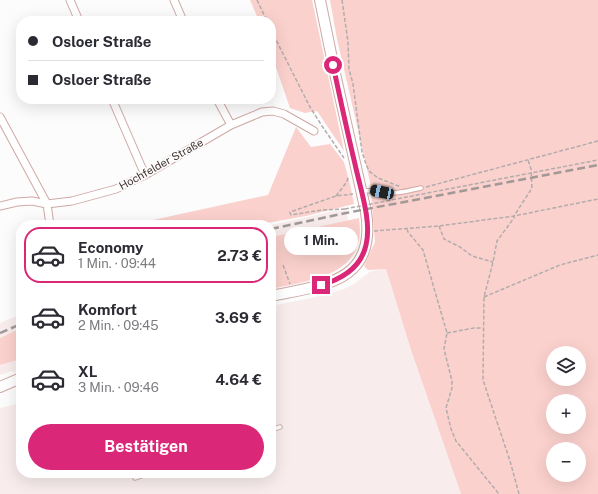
<!DOCTYPE html>
<html lang="de">
<meta charset="utf-8">
<style>
body{margin:0;font-family:"Public Sans",sans-serif;background:#f2f2f3;color:#2b2b33;height:100vh;display:flex;flex-direction:column;font-size:15px;white-space:nowrap}
*{box-sizing:border-box;margin:0}
p{font-size:13px;color:#7c7c81}
.icon{flex:none;width:22px;height:22px;fill:none;stroke:currentColor;stroke-width:2;stroke-linecap:round;stroke-linejoin:round}
.map{position:relative;flex:1;overflow:hidden}
.details{position:absolute;left:16px;top:220px;width:260px;height:258px;display:flex;flex-direction:column;background:#fff;border-radius:16px;box-shadow:0 4px 16px #0002}
.details>*{flex:none}
.guide{position:absolute;left:16px;top:16px;width:260px;height:88px;border-radius:16px;box-shadow:0 4px 16px #0002;display:grid;align-content:center;height:88px;padding:0 12px;background:#fff}
.buttons{position:absolute;left:546px;top:346px;display:grid;gap:8px}
.buttons a{display:grid;place-items:center;width:40px;height:40px;border-radius:50%;background:#fff;box-shadow:0 4px 16px #0002;font-size:20px}
.end{position:absolute;width:18px;height:18px;margin:-9px;border:5px solid #db2777;background:#fff;box-shadow:0 0 0 2px #fff}
.from{border-radius:50%}
.bubble{position:absolute;height:28px;border-radius:14px;background:#fff;box-shadow:0 4px 16px #0002;font-size:13px;font-weight:700;line-height:28px;text-align:center}
.car{position:absolute;width:12px;height:24px;margin:-12px -6px;border-radius:5px;box-shadow:0 0 3px 1px #0007;background:linear-gradient(#222 24%,#8ab4d8 0 40%,#222 0 76%,#8ab4d8 0 86%,#222 0)}
.guide b{display:flex;align-items:center;gap:14px;height:38px;font-size:15px}
.guide b+b{border-top:1px solid #e1e1e2}
.guide i{width:10px;height:10px;background:#2b2b33}
ul{padding:7px 0 0;list-style:none}
li{display:flex;align-items:center;gap:12px;height:56px;margin:0 8px 6px;padding:0 4px;border:2px solid transparent;border-radius:16px}
li div{flex:1}
li b{display:block;font-size:15px}
li em{font-style:normal;font-weight:700}
li.current{border-color:#db2777}
li>.icon{width:36px;height:36px;stroke-width:1.5}
.primary-button{display:flex;gap:8px;margin-top:auto;padding:8px 12px}
.primary-button a{flex:1;height:46px;border-radius:24px;background:#db2777;color:#fff;font-size:16px;font-weight:700;line-height:46px;text-align:center}
.map>svg:first-child{display:block}
.built{fill:#f8edec}
.green{fill:#fbd1cd;fill-rule:evenodd}
.lines{fill:none;stroke-linecap:round;stroke-linejoin:round}
.service-casing{stroke:#cfa9a5;stroke-width:5.5}
.minor-casing{stroke:#cfa9a5;stroke-width:9}
.secondary-casing{stroke:#cfa9a5;stroke-width:12}
.path{stroke:#b2acac;stroke-width:1.5;stroke-dasharray:4 2;stroke-linecap:butt}
.service{stroke:#fff;stroke-width:3.5}
.minor{stroke:#fff;stroke-width:7}
.secondary{stroke:#fff;stroke-width:10}
.rail{stroke:#a19998;stroke-width:2.5;stroke-dasharray:8 4;stroke-linecap:butt}
.path-bridge{stroke:#b2acac;stroke-width:1.5;stroke-dasharray:4 2;stroke-linecap:butt}
.route{stroke:#db2777;stroke-width:5}
.labels{text-anchor:middle;stroke-width:3.5;stroke-linejoin:round;paint-order:stroke}
.street-label{font-size:11px;fill:#443533;stroke:#fcfcfc}
</style>
<div class="map">
<svg width="598" height="494" viewBox="0 0 598 494">
<rect width="100%" height="100%" fill="#fcfcfc"/>
<path class="built" d="M 346,210 L 348,221 L 271,237 L 271,225 L 329,212 Z
M 386,269 L 411,350 L 461,494 L 0,494 L 0,408 L 21,403 L 21,473 L 271,473 L 271,306 L 311,298 L 344,289 L 354,284 L 371,271 Z
M 21,314 L 21,328 L 0,338 L 0,323 Z
M 21,359 L 21,368 L 13,373 L 12,371 L 0,375 L 0,365 Z"/>
<path class="green" d="M 250,0 L 312,0 L 344,151 L 317,111 L 305,113 L 290,108 L 271,53 L 271,21 L 259,21 Z
M 330,0 L 598,0 L 598,494 L 461,494 L 411,350 L 386,269 L 368,270 L 364,266 L 375,242 L 370,182 L 337,39 ZM 553,353 L 579,353 L 579,379 L 553,379 ZM 553,401 L 579,401 L 579,427 L 553,427 ZM 553,449 L 579,449 L 579,475 L 553,475 Z
M 296,127 L 311,147 L 330,144 L 344,162 L 350,184 L 354,204 L 306,216 L 256,225 L 130,225 L 268,195 Z
M 359,218 C 368,275 312,280 271,289 L 271,237 Z
M 21,328 L 21,359 L 0,365 L 0,338 Z"/>
<g class="lines">
<g class="service-casing">
<path id="service" d="M 362,191 C 372,190 381,192 392,193 C 402,193 411,190 421,188
M 271,430 L 280,427
M 135,478 L 150,473"/>
</g>
<g class="minor-casing">
<path id="minor" d="M 70,0 L 79,21
M 174,0 L 183,21
M 112,99 L 145,175
M 217,99 L 231,125
M 0,117 L 47,204 L 50,225
M 0,206 L 17,202 L 32,201 L 47,204 L 72,201 L 116,189 L 145,175 L 231,125 L 262,112 L 273,111 L 284,114 L 314,131"/>
</g>
<g class="secondary-casing">
<path id="secondary" d="M 271,296 C 323,285 377,283 366,212 L 336,78 L 320,0
M 0,387 L 21,378"/>
</g>
<path class="path" d="M 257,0 L 267,21
M 342,0 L 348,42 L 349,69 L 353,84 L 362,152 L 366,164 L 369,171 L 378,178 L 401,187
M 271,30 L 310,107 L 322,126 L 344,158
M 426,187 L 598,141
M 336,196 L 346,183 L 349,176
M 345,209 L 322,210 L 291,215 L 290,213 L 290,212 L 336,196 L 353,194
M 439,226 L 444,239 L 460,247 L 472,256 L 493,262
M 407,229 L 408,232 L 423,250 L 447,333 L 444,349 L 452,381 L 452,388 L 446,408 L 451,429 L 456,441 L 499,494
M 374,231 L 439,226 L 514,216 L 598,199
M 283,265 L 290,284
M 484,297 L 560,265 L 598,255
M 447,333 L 474,328 L 483,328
M 519,494 L 510,461 L 483,380 L 484,297 L 493,262 L 497,241 L 514,218 L 514,216 L 532,188 L 531,169 L 528,160"/>
<use href="#service" class="service"/>
<use href="#minor" class="minor"/>
<use href="#secondary" class="secondary"/>
<path class="rail" d="M 271,229 L 346,213 L 598,165
M 0,333 L 21,324"/>
<path class="path-bridge" d="M 345,209 L 598,160"/>
</g>
<g class="lines">
<path class="route" d="M 321,285 C 342,279 361,268 366,245 C 372,221 360,188 355,164 C 347,131 340,98 333,65"/>
</g>
<g class="labels">
<g class="street-label">
<text transform="translate(161 164) rotate(-29)" y="4">Hochfelder Straße</text>
</g>
</g>
</svg>
<div class="buttons">
<a><svg class="icon" aria-label="layers" viewBox="0 0 24 24"><path d="M12 4l9 5-9 5-9-5zM3 14l9 5 9-5"/></svg></a>
<a>+</a>
<a>−</a>
</div>
<i class="end from" style="left:333px;top:65px"></i>
<i class="end" style="left:321px;top:285px"></i>
<div class="bubble" style="left:284px;top:227px;width:74px">1 Min.</div>
<i class="car" style="left:382px;top:192px;rotate:282deg"></i>
<div class="guide">
<b><i class="from"></i>Osloer Straße</b>
<b><i></i>Osloer Straße</b>
</div>
<section class="details">
<ul>
<li class="current"><svg class="icon" aria-label="car" viewBox="0 0 24 24"><path d="M5 17H2v-5l4-1 3-4h7l3 4 3 1v5h-3M9 17h6M6 11h13"/><circle cx="7" cy="17" r="2"/><circle cx="17" cy="17" r="2"/></svg><div><b>Economy</b><p>1 Min. · 09:44</p></div><em>2.73 €</em></li>
<li><svg class="icon" aria-label="car" viewBox="0 0 24 24"><path d="M5 17H2v-5l4-1 3-4h7l3 4 3 1v5h-3M9 17h6M6 11h13"/><circle cx="7" cy="17" r="2"/><circle cx="17" cy="17" r="2"/></svg><div><b>Komfort</b><p>2 Min. · 09:45</p></div><em>3.69 €</em></li>
<li><svg class="icon" aria-label="car" viewBox="0 0 24 24"><path d="M5 17H2v-5l4-1 3-4h7l3 4 3 1v5h-3M9 17h6M6 11h13"/><circle cx="7" cy="17" r="2"/><circle cx="17" cy="17" r="2"/></svg><div><b>XL</b><p>3 Min. · 09:46</p></div><em>4.64 €</em></li>
</ul>
<div class="primary-button"><a>Bestätigen</a></div>
</section>
</div>
